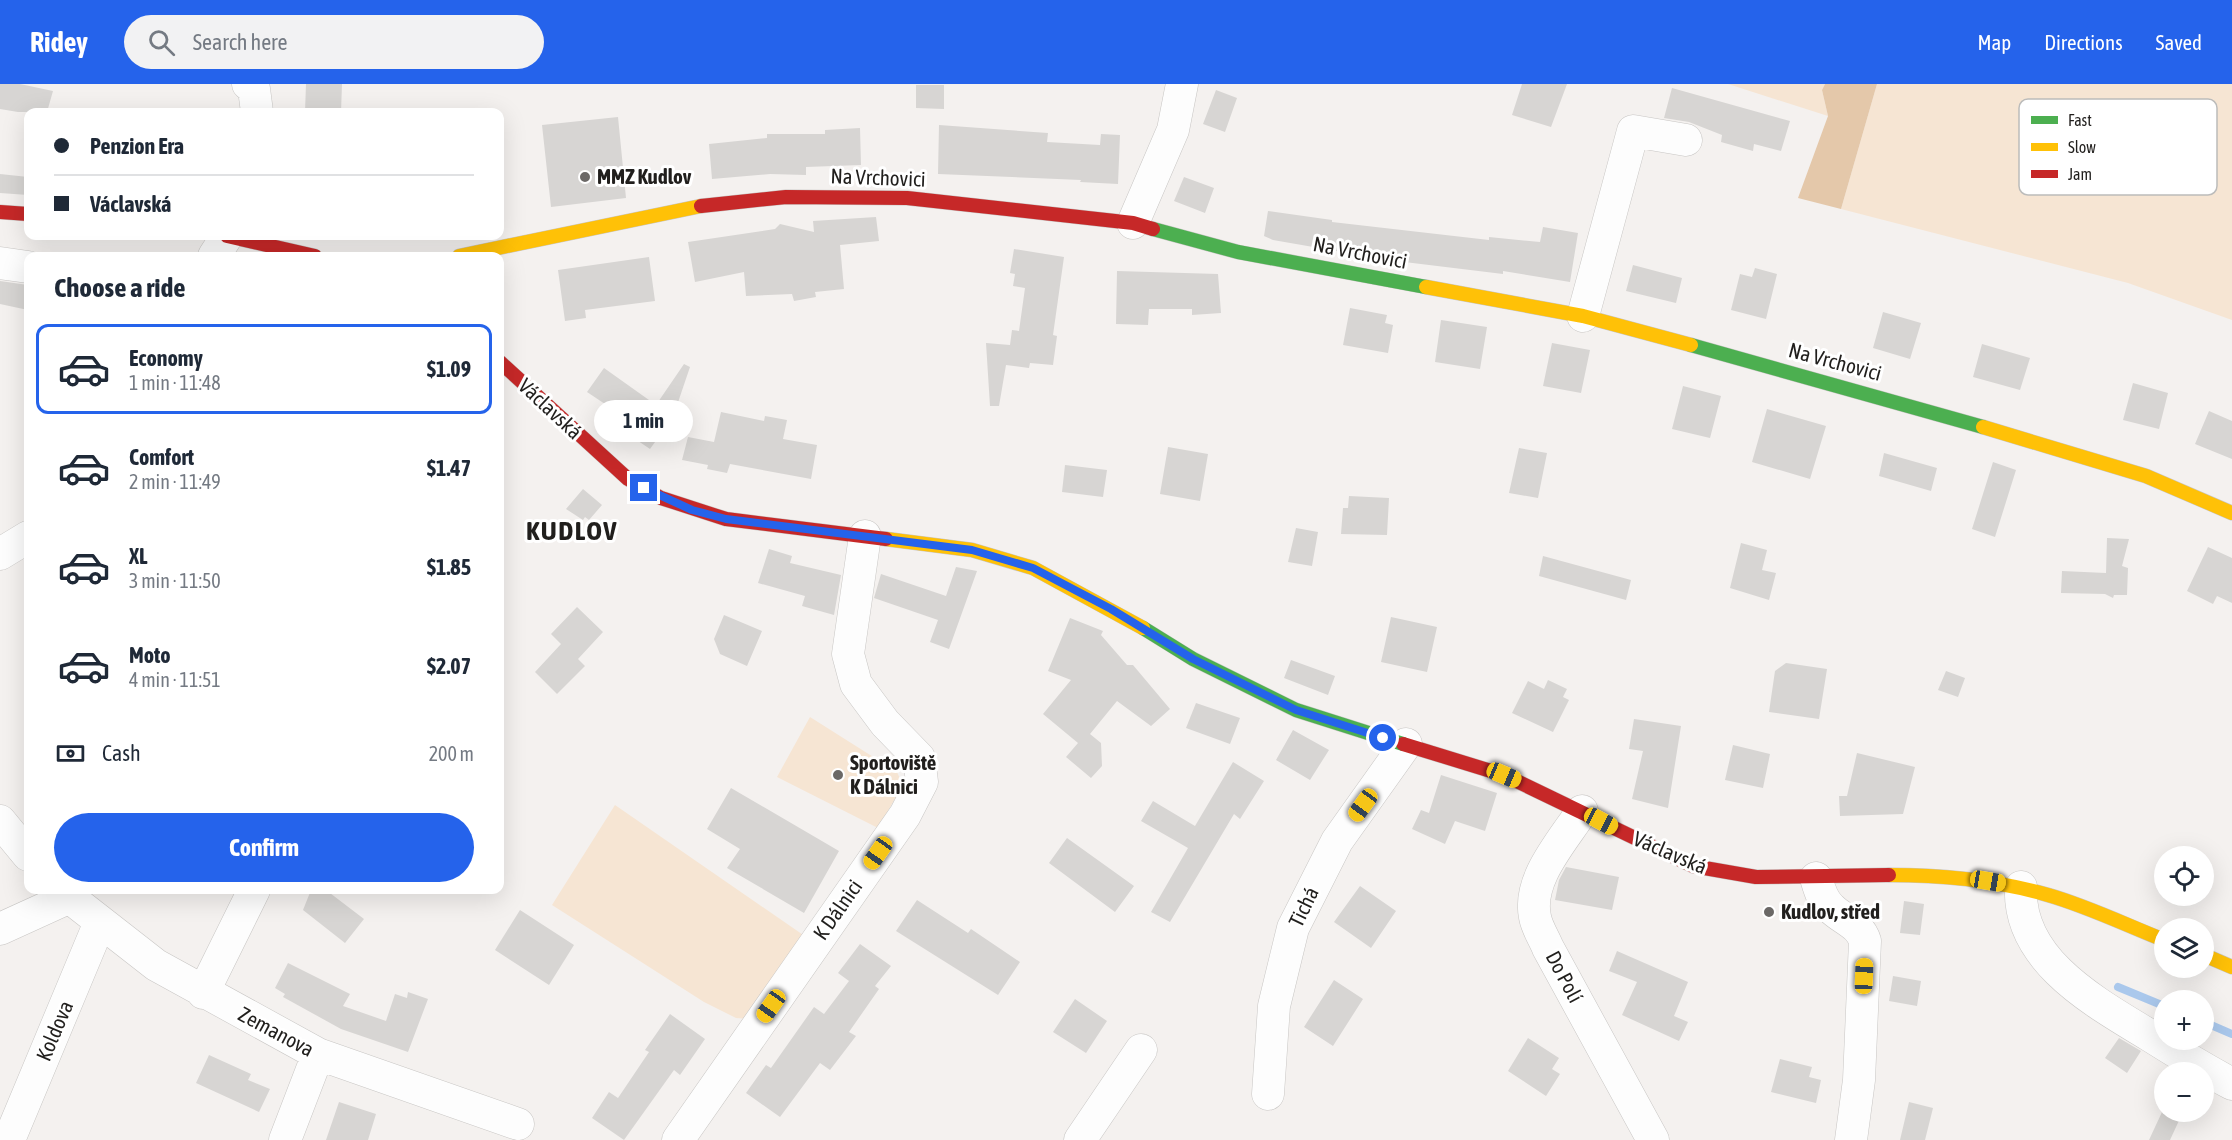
<!DOCTYPE html>
<meta charset="utf-8">
<style>
body{margin:0;font-family:"Asap Condensed",sans-serif;background:#f2f2f3;color:#1f2937;height:100vh;display:flex;flex-direction:column;font-size:22px;white-space:nowrap}
*{box-sizing:border-box;margin:0}
p{font-size:20px;color:#747a83}
.icon{flex:none;width:33px;height:33px;fill:none;stroke:currentColor;stroke-width:2;stroke-linecap:round;stroke-linejoin:round}
.map{position:relative;flex:1;overflow:hidden}
.side{position:absolute;left:24px;top:168px;width:480px;height:642px;display:flex;flex-direction:column;background:#fff;border-radius:12px;box-shadow:0 6px 24px #0002}
.side>*{flex:none}
.banner{position:absolute;left:24px;top:24px;width:480px;height:132px;border-radius:12px;box-shadow:0 6px 24px #0002;display:grid;align-content:center;height:132px;padding:0 30px;background:#fff}
.buttons{position:absolute;left:2154px;top:762px;display:grid;gap:12px}
.buttons a{display:grid;place-items:center;width:60px;height:60px;border-radius:50%;background:#fff;box-shadow:0 6px 24px #0002;font-size:30px}
.end{position:absolute;width:27px;height:27px;margin:-14px;border:8px solid #2563eb;background:#fff;box-shadow:0 0 0 3px #fff}
.from{border-radius:50%}
.bubble{position:absolute;height:42px;border-radius:21px;background:#fff;box-shadow:0 6px 24px #0002;font-size:20px;font-weight:700;line-height:42px;text-align:center}
.car{position:absolute;width:18px;height:36px;margin:-18px -9px;border-radius:8px;box-shadow:0 0 4px 2px #0007;background:linear-gradient(#f5c518 24%,#345 0 40%,#f5c518 0 76%,#345 0 86%,#f5c518 0)}
.banner b{display:flex;align-items:center;gap:21px;height:57px;font-size:22px}
.banner b+b{border-top:2px solid #e0e1e3}
.banner i{width:15px;height:15px;background:#1f2937}
ul{padding:0;list-style:none}
li{display:flex;align-items:center;gap:18px;height:90px;margin:0 12px 9px;padding:0 18px;border:3px solid transparent;border-radius:12px}
li div{flex:1}
li b{display:block;font-size:22px}
li em{font-style:normal;font-weight:700}
li.on{border-color:#2563eb}
li>.icon{width:54px;height:54px;stroke-width:1.5}
h2{padding:0 30px;font-size:27px;line-height:72px}
.pay{display:flex;align-items:center;gap:15px;height:66px;padding:0 30px;font-size:22px}
.pay p{margin-inline-start:auto}
.cta{display:flex;gap:12px;margin-top:auto;padding:12px 30px}
.cta a{flex:1;height:69px;border-radius:36px;background:#2563eb;color:#fff;font-size:24px;font-weight:700;line-height:69px;text-align:center}
header{display:flex;align-items:center;gap:36px;box-sizing:border-box;height:84px;padding:0 30px;background:#2563eb;color:#fff}
header strong{font-size:28px}
nav{display:flex;gap:33px;margin-inline-start:auto;font-size:21px}
.search{width:420px;height:54px;background:#f2f2f3;display:flex;align-items:center;gap:15px;box-sizing:border-box;padding:0 21px;border-radius:33px;color:#747a83;font-size:22px}
.map>svg:first-child{display:block}
.green{fill:#f6e5d3}
.forest{fill:#e4c8aa}
.lines{fill:none;stroke-linecap:round;stroke-linejoin:round}
.stream{stroke:#aac8ec;stroke-width:8}
.building{fill:#d7d5d3}
.street-casing{stroke:#c8c6c4;stroke-width:33}
.fast-casing{stroke:#c8c6c4;stroke-width:15}
.slow-casing{stroke:#c8c6c4;stroke-width:15}
.jam-casing{stroke:#c8c6c4;stroke-width:15}
.street{stroke:#fdfdfd;stroke-width:32}
.fast{stroke:#4caf50;stroke-width:14}
.slow{stroke:#ffc107;stroke-width:14}
.jam{stroke:#c62828;stroke-width:14}
.route{stroke:#2563eb;stroke-width:8}
.poi-dot{fill:#6b6866;stroke:#fff;stroke-width:2}
.labels{text-anchor:middle;stroke-width:6;stroke-linejoin:round;paint-order:stroke}
.poi-label{font-size:21px;font-weight:bold;fill:#211f1d;stroke:#fff;text-anchor:start}
.street-label{font-size:21px;fill:#211f1d;stroke:#fff}
.district-label{font-size:27px;font-weight:bold;letter-spacing:1.5px;fill:#211f1d;stroke:#fff}
.key{fill:#fff;stroke:#bcbcbb;stroke-width:1.5}
.key-label{font-size:16px;fill:#211f1d}
</style>
<header>
<strong>Ridey</strong>
<div class="search"><svg class="icon" aria-label="search" viewBox="0 0 24 24"><circle cx="10" cy="10" r="6"/><path d="M15 15l6 6"/></svg>Search here</div>
<nav><a>Map</a><a>Directions</a><a>Saved</a></nav>
</header>
<div class="map">
<svg width="2232" height="1056" viewBox="0 0 2232 1056">
<rect width="100%" height="100%" fill="#f4f1ef"/>
<path class="green" d="M 1728,0 L 1825,0 L 1822,6 L 1828,32 Z
M 1877,0 L 2232,0 L 2232,236 L 2128,199 L 1841,125 Z
M 810,633 L 897,688 L 903,701 L 878,744 L 777,693 Z
M 615,721 L 809,855 L 750,935 L 736,934 L 704,918 L 552,821 Z"/>
<path class="forest" d="M 1825,0 L 1877,0 L 1841,125 L 1798,114 L 1828,32 L 1822,6 Z"/>
<g class="lines">
<path class="stream" d="M 2118,903 L 2164,922
M 2204,938 L 2232,950"/>
</g>
<path class="building" d="M 0,0 L 20,0 L 53,7 L 47,28 L 18,28 L 0,25 Z
M 306,0 L 342,0 L 341,28 L 305,28 Z
M 1522,0 L 1567,0 L 1551,43 L 1512,31 Z
M 916,1 L 944,1 L 944,25 L 916,24 Z
M 1672,4 L 1790,37 L 1781,67 L 1754,60 L 1753,67 L 1721,58 L 1722,51 L 1689,38 L 1664,34 Z
M 1216,6 L 1237,14 L 1225,48 L 1203,40 Z
M 618,33 L 626,114 L 551,123 L 542,41 Z
M 939,41 L 1048,49 L 1047,58 L 1100,61 L 1101,50 L 1120,51 L 1118,100 L 1080,98 L 1081,96 L 938,90 Z
M 860,44 L 861,81 L 806,83 L 806,91 L 770,90 L 712,95 L 709,60 L 767,54 L 767,50 L 825,50 L 825,46 Z
M 0,90 L 28,93 L 28,111 L 0,109 Z
M 1184,93 L 1214,104 L 1205,129 L 1174,117 Z
M 1268,127 L 1332,136 L 1332,138 L 1489,156 L 1489,153 L 1540,158 L 1543,143 L 1578,149 L 1570,198 L 1503,187 L 1503,190 L 1388,176 L 1273,156 L 1264,152 Z
M 876,133 L 879,157 L 840,161 L 844,205 L 815,208 L 816,213 L 794,217 L 792,210 L 746,212 L 744,188 L 695,198 L 688,158 L 775,145 L 780,140 L 814,148 L 813,137 Z
M 1014,165 L 1064,173 L 1053,251 L 1057,252 L 1053,281 L 1030,279 L 1029,284 L 1006,281 L 999,322 L 990,322 L 986,259 L 1010,261 L 1012,246 L 1019,247 L 1025,204 L 1013,202 L 1015,190 L 1010,189 Z
M 649,173 L 655,217 L 585,226 L 586,234 L 565,237 L 558,186 Z
M 1633,181 L 1682,194 L 1676,219 L 1626,207 Z
M 1755,184 L 1777,190 L 1766,235 L 1731,226 L 1740,190 L 1752,193 Z
M 1117,187 L 1218,190 L 1221,229 L 1192,231 L 1192,225 L 1149,225 L 1148,241 L 1116,240 Z
M 0,197 L 28,201 L 28,226 L 0,220 Z
M 1350,224 L 1387,231 L 1385,239 L 1393,241 L 1388,269 L 1343,261 Z
M 1883,228 L 1921,239 L 1910,275 L 1873,264 Z
M 1441,236 L 1487,243 L 1480,285 L 1435,278 Z
M 1552,259 L 1590,266 L 1581,309 L 1543,302 Z
M 1982,260 L 2030,274 L 2020,306 L 1973,293 Z
M 684,280 L 690,283 L 673,333 L 650,365 L 610,338 L 617,328 L 587,308 L 604,284 L 656,321 Z
M 2133,299 L 2168,309 L 2159,345 L 2123,336 Z
M 1683,302 L 1721,312 L 1710,354 L 1672,345 Z
M 1767,325 L 1826,342 L 1810,395 L 1752,378 Z
M 2209,327 L 2232,337 L 2232,375 L 2195,360 Z
M 721,328 L 764,337 L 765,332 L 787,336 L 783,355 L 817,361 L 811,395 L 730,380 L 727,389 L 707,385 L 708,381 L 682,376 L 688,353 L 714,358 Z
M 1168,363 L 1208,370 L 1200,417 L 1160,410 Z
M 1519,364 L 1547,369 L 1538,414 L 1509,409 Z
M 1884,369 L 1937,384 L 1931,407 L 1879,392 Z
M 1993,378 L 2016,386 L 1995,453 L 1972,445 Z
M 1065,381 L 1107,386 L 1103,413 L 1062,408 Z
M 583,405 L 602,421 L 589,436 L 585,433 L 583,436 L 566,425 Z
M 1349,412 L 1389,414 L 1387,451 L 1341,450 L 1343,424 L 1348,424 Z
M 1296,444 L 1318,448 L 1312,482 L 1288,478 Z
M 2107,454 L 2129,455 L 2122,482 L 2128,484 L 2127,511 L 2114,511 L 2113,514 L 2105,510 L 2061,509 L 2062,487 L 2106,489 Z
M 1741,459 L 1767,466 L 1762,486 L 1776,489 L 1769,516 L 1730,504 Z
M 2208,463 L 2232,474 L 2232,519 L 2217,512 L 2213,520 L 2187,507 Z
M 769,465 L 792,472 L 790,479 L 841,491 L 834,531 L 802,522 L 805,512 L 758,499 Z
M 1543,472 L 1631,496 L 1626,516 L 1539,492 Z
M 956,483 L 977,487 L 949,565 L 930,558 L 938,536 L 874,514 L 881,490 L 946,512 Z
M 577,523 L 603,548 L 578,575 L 585,582 L 557,610 L 535,588 L 561,560 L 551,550 Z
M 724,531 L 762,547 L 747,582 L 720,570 L 714,555 Z
M 1391,533 L 1437,543 L 1427,588 L 1381,578 Z
M 1070,534 L 1103,547 L 1101,551 L 1127,581 L 1133,581 L 1170,625 L 1151,642 L 1117,617 L 1090,650 L 1101,659 L 1102,682 L 1091,694 L 1066,673 L 1078,659 L 1043,630 L 1071,596 L 1048,587 Z
M 1291,576 L 1335,592 L 1328,611 L 1284,594 Z
M 1786,579 L 1827,585 L 1819,635 L 1769,628 L 1775,587 Z
M 1946,587 L 1965,594 L 1958,613 L 1938,606 Z
M 1548,596 L 1567,605 L 1563,613 L 1569,616 L 1553,648 L 1512,629 L 1528,597 L 1544,605 Z
M 1196,619 L 1240,634 L 1230,660 L 1186,644 Z
M 1634,635 L 1681,642 L 1668,724 L 1632,715 L 1643,667 L 1629,665 Z
M 1293,646 L 1329,666 L 1310,696 L 1276,676 Z
M 1733,661 L 1770,670 L 1763,704 L 1725,696 Z
M 1857,669 L 1915,683 L 1903,730 L 1840,732 L 1839,712 L 1847,712 Z
M 1233,678 L 1264,697 L 1240,735 L 1234,730 L 1170,838 L 1151,828 L 1188,764 L 1141,737 L 1153,717 L 1195,742 Z
M 1441,691 L 1497,709 L 1485,747 L 1455,737 L 1445,760 L 1412,745 L 1421,726 L 1429,729 Z
M 731,704 L 839,767 L 804,829 L 727,784 L 740,765 L 707,745 Z
M 1067,754 L 1134,802 L 1115,828 L 1049,779 Z
M 1566,783 L 1619,793 L 1612,826 L 1555,816 L 1559,796 Z
M 1360,802 L 1396,827 L 1371,864 L 1334,838 Z
M 311,806 L 326,806 L 364,835 L 345,859 L 303,826 Z
M 917,816 L 968,849 L 971,845 L 1020,878 L 998,911 L 896,847 Z
M 1904,817 L 1924,820 L 1920,851 L 1900,849 Z
M 520,826 L 574,861 L 549,901 L 495,866 Z
M 860,860 L 891,882 L 875,902 L 879,905 L 849,948 L 856,952 L 830,986 L 820,979 L 780,1033 L 746,1009 L 766,981 L 771,984 L 814,923 L 824,930 L 849,897 L 838,889 Z
M 1617,867 L 1688,898 L 1674,932 L 1688,938 L 1679,957 L 1622,931 L 1637,898 L 1609,887 Z
M 288,879 L 350,910 L 343,922 L 386,937 L 395,910 L 407,914 L 408,908 L 428,915 L 408,968 L 341,945 L 283,913 L 285,910 L 275,904 Z
M 1893,892 L 1921,897 L 1917,922 L 1889,917 Z
M 1334,896 L 1363,915 L 1333,962 L 1304,943 Z
M 1075,915 L 1107,937 L 1086,969 L 1053,948 Z
M 670,930 L 705,955 L 680,991 L 674,986 L 624,1056 L 592,1034 L 609,1008 L 618,1014 L 649,968 L 645,966 Z
M 1528,954 L 1559,974 L 1552,985 L 1560,990 L 1546,1012 L 1508,987 Z
M 2119,954 L 2141,967 L 2127,989 L 2105,974 Z
M 209,971 L 251,990 L 248,996 L 270,1005 L 259,1028 L 196,999 Z
M 1780,975 L 1812,983 L 1809,993 L 1821,996 L 1816,1019 L 1771,1008 Z
M 339,1018 L 376,1030 L 368,1056 L 326,1056 Z
M 1909,1018 L 1933,1024 L 1925,1056 L 1900,1056 Z
M 2162,1028 L 2183,1028 L 2170,1056 L 2149,1056 Z"/>
<g class="lines">
<g class="street-casing">
<path id="street" d="M 248,0 L 254,5 L 257,28
M 1133,139 L 1173,46 L 1182,0
M 214,172 L 227,152
M 0,179 L 28,183
M 1583,232 L 1633,47 L 1686,56
M 0,470 L 28,453
M 1582,727 C 1563,757 1527,795 1535,833 C 1537,844 1544,854 1548,864 L 1653,1056
M 0,737 L 28,771
M 1816,794 C 1819,804 1822,816 1831,824 C 1843,836 1860,840 1865,857 L 1859,996 L 1851,1056
M 2021,803 C 2017,876 2095,918 2149,951 C 2176,968 2204,985 2232,1000
M 60,806 L 156,881 L 318,970 L 518,1040
M 0,845 L 68,814
M 203,909 L 254,806
M 1268,1010 L 1274,922 L 1293,844 L 1337,757 L 1406,660
M 9,1056 L 100,838
M 285,1056 L 318,970
M 678,1056 L 905,731 L 922,698 L 919,674 L 885,639 L 856,600 L 848,570 L 865,452
M 1080,1056 L 1141,966"/>
</g>
<g class="fast-casing">
<path id="fast" d="M 1153,145 L 1238,168 L 1426,203
M 1691,261 L 1983,343
M 1143,544 L 1193,575 L 1296,626 L 1403,660"/>
</g>
<g class="slow-casing">
<path id="slow" d="M 459,172 L 701,122
M 1426,203 L 1583,232 L 1691,261
M 1983,343 L 2146,392 L 2232,429
M 886,455 L 972,466 L 1033,484 L 1143,544
M 1889,791 C 1943,791 1996,796 2048,811 C 2087,822 2126,841 2164,856
M 2204,871 L 2232,883"/>
</g>
<g class="jam-casing">
<path id="jam" d="M 701,122 L 786,113 L 907,114 L 1133,139 L 1153,145
M 0,128 L 28,130
M 227,152 L 315,172
M 500,278 L 628,395 L 661,414 L 726,435 L 886,455
M 1403,660 L 1504,691 L 1693,782 L 1756,793 L 1889,791"/>
</g>
<use href="#street" class="street"/>
<use href="#fast" class="fast"/>
<use href="#slow" class="slow"/>
<use href="#jam" class="jam"/>
</g>
<g class="lines">
<path class="route" d="M 644,404 L 692,426 L 726,435 L 972,466 L 1033,484 L 1111,525 L 1193,575 L 1296,626 L 1383,654"/>
</g>
<g class="poi-dot">
<circle cx="585" cy="93" r="6"/>
<circle cx="838" cy="691" r="6"/>
<circle cx="1769" cy="828" r="6"/>
</g>
<g class="labels">
<g class="poi-label">
<text x="597" y="100">MMZ Kudlov</text>
<text x="850" y="686">Sportoviště<tspan x="850" dy="24">K Dálnici</tspan></text>
<text x="1781" y="835">Kudlov, střed</text>
</g>
<g class="street-label">
<text transform="translate(878 94) rotate(2)" y="7">Na Vrchovici</text>
<text transform="translate(1360 169) rotate(11)" y="7">Na Vrchovici</text>
<text transform="translate(1835 278) rotate(15)" y="7">Na Vrchovici</text>
<text transform="translate(550 325) rotate(43)" y="7">Václavská</text>
<text transform="translate(1670 769) rotate(23)" y="7">Václavská</text>
<text transform="translate(1304 823) rotate(-64)" y="7">Tichá</text>
<text transform="translate(838 826) rotate(-55)" y="7">K Dálnici</text>
<text transform="translate(1564 893) rotate(62)" y="7">Do Polí</text>
<text transform="translate(55 947) rotate(-67)" y="7">Koldova</text>
<text transform="translate(276 948) rotate(28)" y="7">Zemanova</text>
</g>
<g class="district-label">
<text x="572" y="456">KUDLOV</text>
</g>
</g>
<rect x="2019" y="15" width="198" height="96" rx="9" class="key"/>
<rect x="2031" y="32" width="27" height="8" fill="#4caf50"/>
<rect x="2031" y="59" width="27" height="8" fill="#ffc107"/>
<rect x="2031" y="86" width="27" height="8" fill="#c62828"/>
<g class="key-label">
<text x="2068" y="42">Fast</text>
<text x="2068" y="69">Slow</text>
<text x="2068" y="96">Jam</text>
</g>
</svg>
<div class="buttons">
<a><svg class="icon" aria-label="locate" viewBox="0 0 24 24"><circle cx="12" cy="12" r="6"/><path d="M12 2v4M12 18v4M2 12h4M18 12h4"/></svg></a>
<a><svg class="icon" aria-label="layers" viewBox="0 0 24 24"><path d="M12 4l9 5-9 5-9-5zM3 14l9 5 9-5"/></svg></a>
<a>+</a>
<a>−</a>
</div>
<i class="end from" style="left:1383px;top:654px"></i>
<i class="end" style="left:644px;top:404px"></i>
<div class="bubble" style="left:594px;top:316px;width:99px">1 min</div>
<i class="car" style="left:1504px;top:691px;rotate:113deg"></i>
<i class="car" style="left:1363px;top:721px;rotate:216deg"></i>
<i class="car" style="left:1601px;top:737px;rotate:118deg"></i>
<i class="car" style="left:878px;top:769px;rotate:215deg"></i>
<i class="car" style="left:1988px;top:797px;rotate:100deg"></i>
<i class="car" style="left:1864px;top:892px;rotate:2deg"></i>
<i class="car" style="left:771px;top:922px;rotate:215deg"></i>
<div class="banner">
<b><i class="from"></i>Penzion Era</b>
<b><i></i>Václavská</b>
</div>
<section class="side">
<h2>Choose a ride</h2>
<ul>
<li class="on"><svg class="icon" aria-label="car" viewBox="0 0 24 24"><path d="M5 17H2v-5l4-1 3-4h7l3 4 3 1v5h-3M9 17h6M6 11h13"/><circle cx="7" cy="17" r="2"/><circle cx="17" cy="17" r="2"/></svg><div><b>Economy</b><p>1 min · 11:48</p></div><em>$1.09</em></li>
<li><svg class="icon" aria-label="car" viewBox="0 0 24 24"><path d="M5 17H2v-5l4-1 3-4h7l3 4 3 1v5h-3M9 17h6M6 11h13"/><circle cx="7" cy="17" r="2"/><circle cx="17" cy="17" r="2"/></svg><div><b>Comfort</b><p>2 min · 11:49</p></div><em>$1.47</em></li>
<li><svg class="icon" aria-label="car" viewBox="0 0 24 24"><path d="M5 17H2v-5l4-1 3-4h7l3 4 3 1v5h-3M9 17h6M6 11h13"/><circle cx="7" cy="17" r="2"/><circle cx="17" cy="17" r="2"/></svg><div><b>XL</b><p>3 min · 11:50</p></div><em>$1.85</em></li>
<li><svg class="icon" aria-label="car" viewBox="0 0 24 24"><path d="M5 17H2v-5l4-1 3-4h7l3 4 3 1v5h-3M9 17h6M6 11h13"/><circle cx="7" cy="17" r="2"/><circle cx="17" cy="17" r="2"/></svg><div><b>Moto</b><p>4 min · 11:51</p></div><em>$2.07</em></li>
</ul>
<div class="pay"><svg class="icon" aria-label="cash" viewBox="0 0 24 24"><path d="M3 7h18v10H3z"/><circle cx="12" cy="12" r="2"/></svg>Cash<p>200 m</p></div>
<div class="cta"><a>Confirm</a></div>
</section>
</div>
